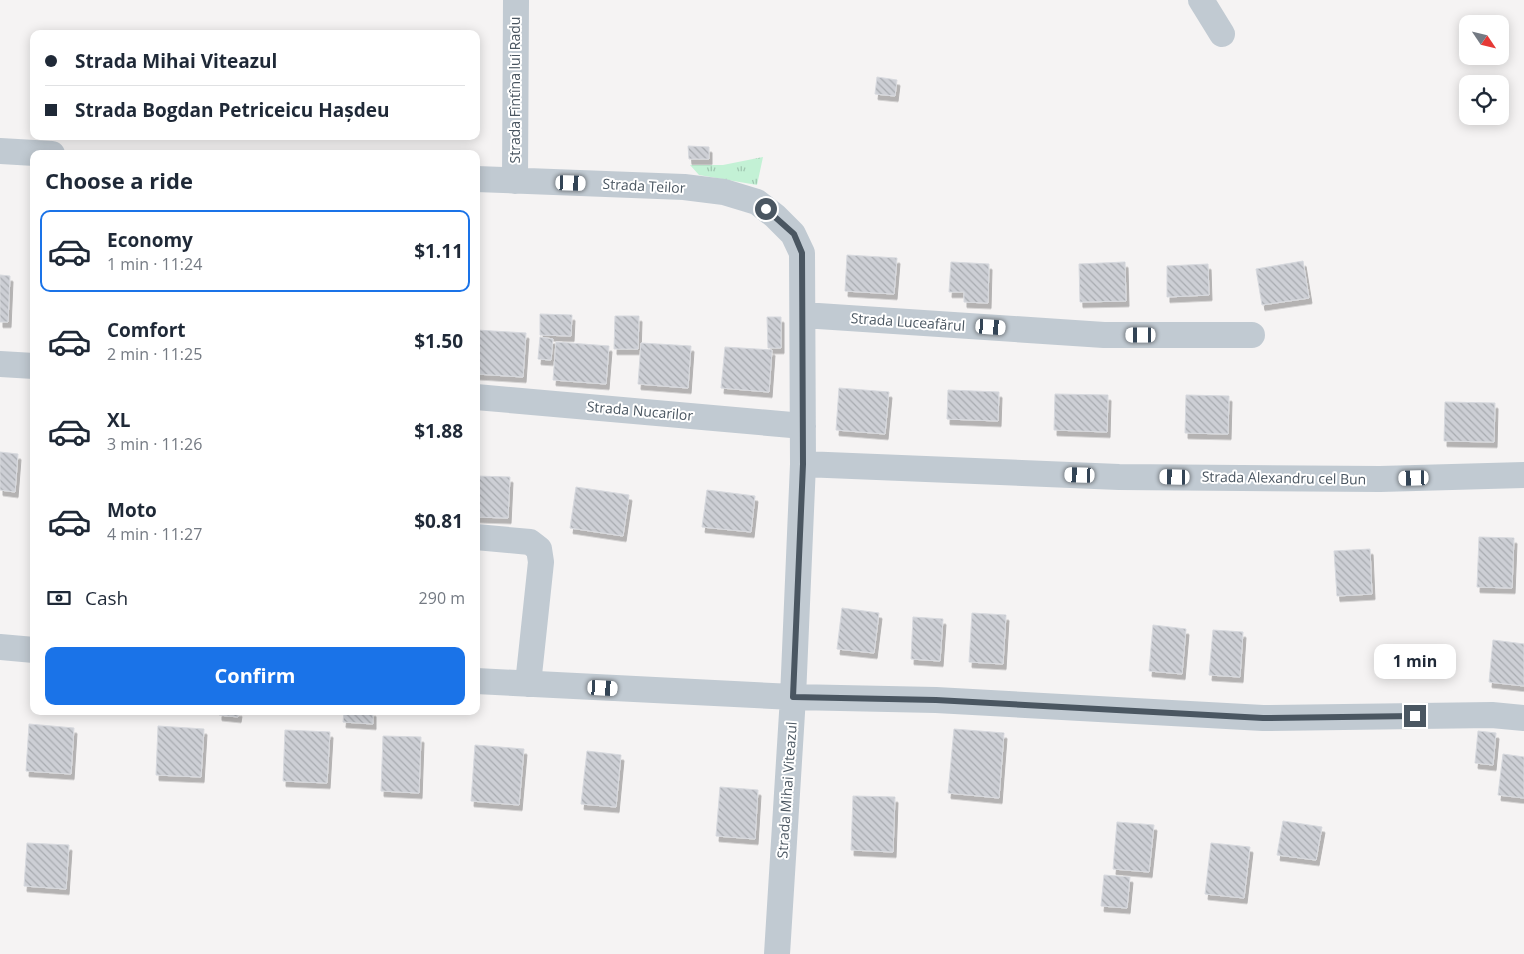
<!DOCTYPE html>
<meta charset="utf-8">
<style>
body{margin:0;font-family:"Open Sans",sans-serif;background:#f6f6f7;color:#1f2937;height:100vh;display:flex;flex-direction:column;font-size:19px;white-space:nowrap}
*{box-sizing:border-box;margin:0}
p{font-size:16px;color:#747a83}
.icon{flex:none;width:28px;height:28px;fill:none;stroke:currentColor;stroke-width:2;stroke-linecap:round;stroke-linejoin:round}
.map{position:relative;flex:1;overflow:hidden}
.side{position:absolute;left:30px;top:150px;width:450px;height:565px;display:flex;flex-direction:column;background:#fff;border-radius:10px;box-shadow:0 2px 12px #0003}
.side>*{flex:none}
.hud{position:absolute;left:30px;top:30px;width:450px;height:110px;border-radius:10px;box-shadow:0 2px 12px #0003;display:grid;align-content:center;height:110px;padding:0 15px;background:#fff}
.needle{width:32px;rotate:125deg}
.buttons{position:absolute;left:1459px;top:15px;display:grid;gap:10px}
.buttons a{display:grid;place-items:center;width:50px;height:50px;border-radius:10px;background:#fff;box-shadow:0 2px 12px #0003;font-size:25px}
.end{position:absolute;width:22px;height:22px;margin:-11px;border:6px solid #4a5661;background:#fff;box-shadow:0 0 0 2px #fff}
.from{border-radius:50%}
.bubble{position:absolute;height:35px;border-radius:10px;background:#fff;box-shadow:0 2px 12px #0003;font-size:16px;font-weight:700;line-height:35px;text-align:center}
.car{position:absolute;width:15px;height:30px;margin:-15px -8px;border-radius:6px;box-shadow:0 0 4px 1px #0007;background:linear-gradient(#fff 24%,#345 0 40%,#fff 0 76%,#345 0 86%,#fff 0)}
.hud b{display:flex;align-items:center;gap:18px;height:48px;font-size:19px}
.hud b+b{border-top:1px solid #e0e1e3}
.hud i{width:12px;height:12px;background:#1f2937}
ul{padding:0;list-style:none}
li{display:flex;align-items:center;gap:15px;height:82px;margin:0 10px 8px;padding:0 5px;border:2px solid transparent;border-radius:10px}
li div{flex:1}
li b{display:block;font-size:19px}
li em{font-style:normal;font-weight:700}
li.active{border-color:#1a73e8}
li>.icon{width:45px;height:45px;stroke-width:1.5}
h2{padding:0 15px;font-size:22px;line-height:60px}
.pay{display:flex;align-items:center;gap:12px;height:55px;padding:0 15px;font-size:19px}
.pay p{margin-inline-start:auto}
.button{display:flex;gap:10px;margin-top:auto;padding:10px 15px}
.button a{flex:1;height:58px;border-radius:10px;background:#1a73e8;color:#fff;font-size:20px;font-weight:700;line-height:58px;text-align:center}
.map>svg:first-child{display:block}
.grass{fill:url(#grass-tufts)}
.building{fill:url(#building-back-hatch);stroke:#d7d9de;filter:url(#shadow)}
.lines{fill:none;stroke-linecap:round;stroke-linejoin:round}
.minor{stroke:#c1cad2;stroke-width:26}
.route{stroke:#4a5661;stroke-width:6}
.labels{text-anchor:middle;stroke-width:4;stroke-linejoin:round;paint-order:stroke}
.street-label{font-size:14px;fill:#4a5661;stroke:#fff}
</style>
<div class="map">
<svg width="1524" height="954" viewBox="0 0 1524 954">
<defs>
<pattern id="grass-tufts" width="24" height="20" patternUnits="userSpaceOnUse" patternTransform="scale(1.25)"><rect width="24" height="20" fill="#c3f1d5"/><path d="M3 7l-1-3M5 7V3M7 7l1-3M15 17l-1-3M17 17v-4M19 17l1-3" fill="none" stroke="#a0c6b0"/></pattern>
<pattern id="building-back-hatch" width="6" height="6" patternUnits="userSpaceOnUse" patternTransform="scale(1.25)"><rect width="6" height="6" fill="#cdcfd5"/><path d="M-1 5l2 2M0 0l6 6M5-1l2 2" fill="none" stroke="#a8abb0"/></pattern>
<filter id="shadow"><feDropShadow dx="3" dy="5.5" stdDeviation="0" flood-color="#0004"/></filter>
</defs>
<rect width="100%" height="100%" fill="#f5f3f3"/>
<path class="grass" d="M 763,157 L 757,185 L 699,175 L 690,165 L 723,165 Z"/>
<path class="building" d="M 877,77 L 897,80 L 895,96 L 875,94 Z
M 688,146 L 709,147 L 709,159 L 689,159 Z
M 847,255 L 897,258 L 894,294 L 845,291 Z
M 1303,261 L 1309,298 L 1262,305 L 1256,269 Z
M 951,262 L 989,264 L 988,303 L 964,302 L 964,292 L 949,292 Z
M 1125,262 L 1126,301 L 1080,302 L 1079,264 Z
M 1208,264 L 1209,295 L 1167,297 L 1167,266 Z
M 0,275 L 10,276 L 8,322 L 0,322 Z
M 540,314 L 572,315 L 571,336 L 540,335 Z
M 615,316 L 639,316 L 638,349 L 614,349 Z
M 767,317 L 781,317 L 781,348 L 768,348 Z
M 477,330 L 526,333 L 523,377 L 476,374 Z
M 540,337 L 553,339 L 551,360 L 538,359 Z
M 556,342 L 609,346 L 606,384 L 553,380 Z
M 641,343 L 691,346 L 688,388 L 638,384 Z
M 725,347 L 772,350 L 769,392 L 721,388 Z
M 839,388 L 889,392 L 885,434 L 836,430 Z
M 948,390 L 999,392 L 998,421 L 947,419 Z
M 1055,394 L 1108,395 L 1107,432 L 1054,430 Z
M 1186,395 L 1229,396 L 1228,434 L 1185,433 Z
M 1445,402 L 1495,403 L 1494,442 L 1444,441 Z
M 0,452 L 18,454 L 15,492 L 0,490 Z
M 476,476 L 510,477 L 508,518 L 476,517 Z
M 576,487 L 629,495 L 623,536 L 570,528 Z
M 707,490 L 755,496 L 751,532 L 702,527 Z
M 1479,537 L 1514,538 L 1512,588 L 1477,587 Z
M 1370,549 L 1372,594 L 1337,596 L 1334,551 Z
M 842,608 L 879,613 L 874,653 L 837,649 Z
M 972,613 L 1006,615 L 1003,664 L 969,662 Z
M 913,617 L 943,619 L 940,661 L 911,659 Z
M 1153,625 L 1186,629 L 1182,674 L 1149,671 Z
M 1213,630 L 1243,632 L 1240,677 L 1209,675 Z
M 1493,640 L 1524,644 L 1524,686 L 1489,682 Z
M 219,711 L 239,711 L 238,717 L 219,715 Z
M 344,711 L 373,711 L 373,724 L 343,722 Z
M 29,724 L 74,728 L 71,774 L 26,771 Z
M 158,726 L 204,729 L 201,777 L 156,775 Z
M 954,729 L 1004,733 L 999,798 L 948,793 Z
M 285,730 L 330,732 L 327,783 L 283,781 Z
M 1478,731 L 1496,733 L 1493,765 L 1475,763 Z
M 383,736 L 421,737 L 419,793 L 381,791 Z
M 475,745 L 524,749 L 519,805 L 471,801 Z
M 587,751 L 621,755 L 616,807 L 581,804 Z
M 1503,754 L 1524,757 L 1524,798 L 1498,795 Z
M 720,787 L 758,790 L 755,839 L 716,836 Z
M 853,796 L 895,797 L 893,852 L 851,850 Z
M 1283,821 L 1322,827 L 1316,860 L 1277,855 Z
M 1117,822 L 1154,825 L 1149,872 L 1113,869 Z
M 27,843 L 69,845 L 66,889 L 24,886 Z
M 1211,843 L 1250,847 L 1244,898 L 1205,894 Z
M 1104,875 L 1130,877 L 1127,908 L 1101,906 Z"/>
<g class="lines">
<path class="minor" d="M 1201,0 L 1222,34
M 0,151 L 52,154
M 476,179 L 684,187 L 724,192 L 757,202 L 775,216 L 793,234 L 802,253 L 803,464 L 793,697 L 777,954
M 515,181 L 516,0
M 803,315 L 1104,335 L 1252,335
M 0,364 L 34,366
M 476,397 L 803,426
M 803,464 L 1119,477 L 1380,479 L 1524,475
M 476,537 L 530,542 L 539,549 L 541,562 L 528,684
M 0,647 L 34,650
M 476,681 L 793,697 L 936,700 L 1263,718 L 1492,715 L 1524,718"/>
</g>
<g class="lines">
<path class="route" d="M 766,209 L 794,234 L 802,253 L 803,464 L 793,697 L 936,700 L 1263,718 L 1415,716"/>
</g>
<g class="labels">
<g class="street-label">
<text transform="translate(515 90) rotate(-90)" y="5">Strada Fîntîna lui Radu</text>
<text transform="translate(644 186) rotate(3)" y="5">Strada Teilor</text>
<text transform="translate(908 322) rotate(4)" y="5">Strada Luceafărul</text>
<text transform="translate(640 411) rotate(5)" y="5">Strada Nucarilor</text>
<text transform="translate(1284 478) rotate(1)" y="5">Strada Alexandru cel Bun</text>
<text transform="translate(787 790) rotate(-86)" y="5">Strada Mihai Viteazul</text>
</g>
</g>
</svg>
<div class="buttons">
<a><svg class="needle" viewBox="-14 -14 28 28"><path d="M0-13l5 13h-10z" fill="#e53935"/><path d="M0 13l5-13h-10z" fill="#747a83"/></svg></a>
<a><svg class="icon" aria-label="locate" viewBox="0 0 24 24"><circle cx="12" cy="12" r="6"/><path d="M12 2v4M12 18v4M2 12h4M18 12h4"/></svg></a>
</div>
<i class="end from" style="left:766px;top:209px"></i>
<i class="end" style="left:1415px;top:716px"></i>
<div class="bubble" style="left:1374px;top:644px;width:82px">1 min</div>
<i class="car" style="left:571px;top:183px;rotate:92deg"></i>
<i class="car" style="left:991px;top:327px;rotate:94deg"></i>
<i class="car" style="left:1141px;top:335px;rotate:270deg"></i>
<i class="car" style="left:1080px;top:475px;rotate:272deg"></i>
<i class="car" style="left:1175px;top:477px;rotate:271deg"></i>
<i class="car" style="left:1414px;top:478px;rotate:268deg"></i>
<i class="car" style="left:603px;top:688px;rotate:93deg"></i>
<div class="hud">
<b><i class="from"></i>Strada Mihai Viteazul</b>
<b><i></i>Strada Bogdan Petriceicu Hașdeu</b>
</div>
<section class="side">
<h2>Choose a ride</h2>
<ul>
<li class="active"><svg class="icon" aria-label="car" viewBox="0 0 24 24"><path d="M5 17H2v-5l4-1 3-4h7l3 4 3 1v5h-3M9 17h6M6 11h13"/><circle cx="7" cy="17" r="2"/><circle cx="17" cy="17" r="2"/></svg><div><b>Economy</b><p>1 min · 11:24</p></div><em>$1.11</em></li>
<li><svg class="icon" aria-label="car" viewBox="0 0 24 24"><path d="M5 17H2v-5l4-1 3-4h7l3 4 3 1v5h-3M9 17h6M6 11h13"/><circle cx="7" cy="17" r="2"/><circle cx="17" cy="17" r="2"/></svg><div><b>Comfort</b><p>2 min · 11:25</p></div><em>$1.50</em></li>
<li><svg class="icon" aria-label="car" viewBox="0 0 24 24"><path d="M5 17H2v-5l4-1 3-4h7l3 4 3 1v5h-3M9 17h6M6 11h13"/><circle cx="7" cy="17" r="2"/><circle cx="17" cy="17" r="2"/></svg><div><b>XL</b><p>3 min · 11:26</p></div><em>$1.88</em></li>
<li><svg class="icon" aria-label="car" viewBox="0 0 24 24"><path d="M5 17H2v-5l4-1 3-4h7l3 4 3 1v5h-3M9 17h6M6 11h13"/><circle cx="7" cy="17" r="2"/><circle cx="17" cy="17" r="2"/></svg><div><b>Moto</b><p>4 min · 11:27</p></div><em>$0.81</em></li>
</ul>
<div class="pay"><svg class="icon" aria-label="cash" viewBox="0 0 24 24"><path d="M3 7h18v10H3z"/><circle cx="12" cy="12" r="2"/></svg>Cash<p>290 m</p></div>
<div class="button"><a>Confirm</a></div>
</section>
</div>
